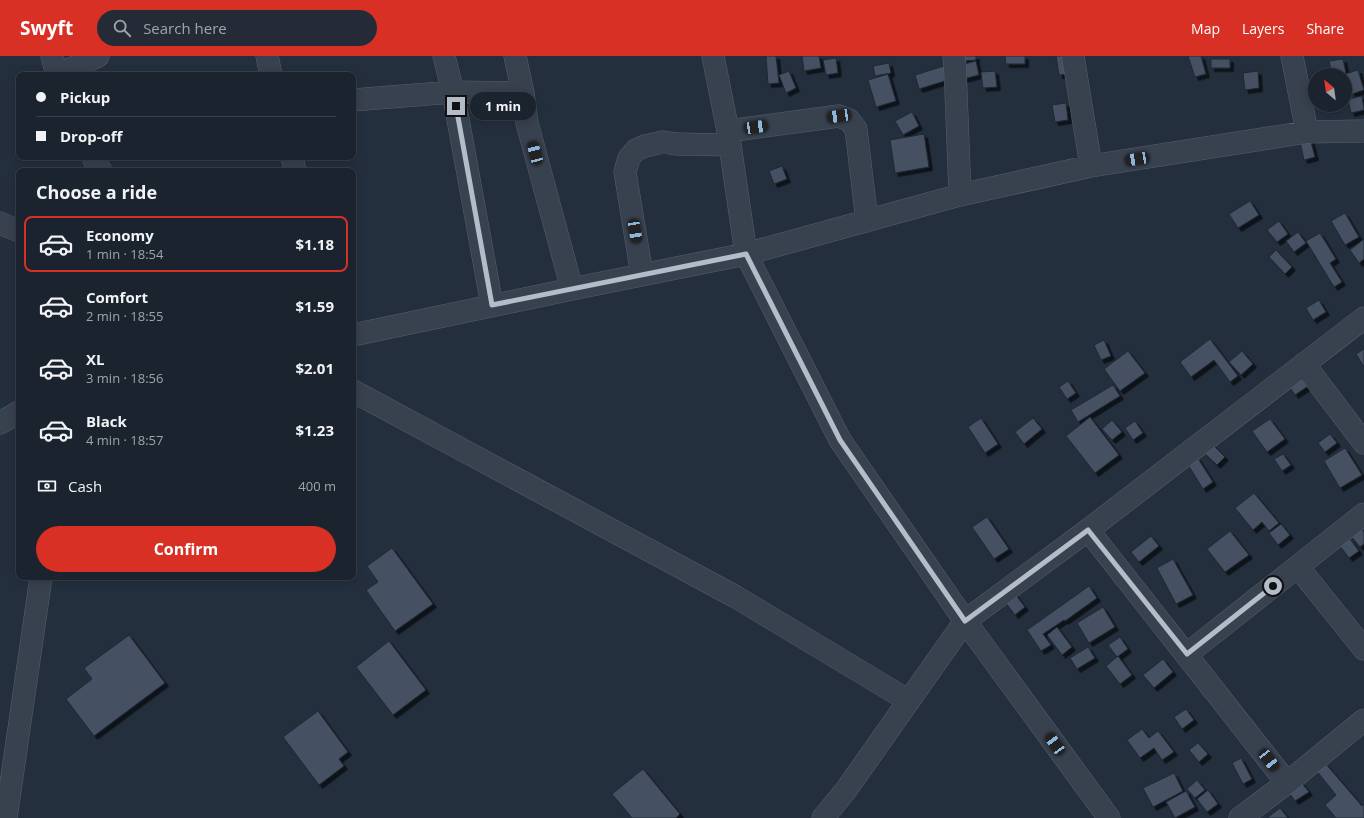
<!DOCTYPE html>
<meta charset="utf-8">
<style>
body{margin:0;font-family:"Open Sans",sans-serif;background:#242b36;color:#f1f3f6;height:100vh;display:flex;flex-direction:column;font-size:15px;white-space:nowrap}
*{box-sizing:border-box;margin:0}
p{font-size:13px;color:#a0a4aa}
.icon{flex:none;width:22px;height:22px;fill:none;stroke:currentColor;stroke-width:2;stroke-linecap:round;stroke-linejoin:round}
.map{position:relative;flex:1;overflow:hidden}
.panel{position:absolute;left:16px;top:112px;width:340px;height:412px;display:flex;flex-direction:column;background:#1b232e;border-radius:8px;box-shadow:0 2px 10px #0003,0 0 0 1px #39404a}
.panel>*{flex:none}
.guide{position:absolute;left:16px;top:16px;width:340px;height:88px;border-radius:8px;box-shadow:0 2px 10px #0003,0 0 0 1px #39404a;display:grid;align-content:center;height:88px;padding:0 20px;background:#1b232e}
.needle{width:26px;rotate:331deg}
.fabs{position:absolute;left:1308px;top:12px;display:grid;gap:8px}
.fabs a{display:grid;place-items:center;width:44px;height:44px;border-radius:50%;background:#1b232e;box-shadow:0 2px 10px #0003,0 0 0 1px #39404a;font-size:20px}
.end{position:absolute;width:18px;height:18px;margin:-9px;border:5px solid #b4bcc9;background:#111;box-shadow:0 0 0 2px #111}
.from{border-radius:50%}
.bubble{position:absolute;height:28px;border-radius:14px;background:#1b232e;box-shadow:0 2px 10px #0003,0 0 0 1px #39404a;font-size:13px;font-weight:700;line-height:28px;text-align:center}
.car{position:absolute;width:12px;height:24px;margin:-12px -6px;border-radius:5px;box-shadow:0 0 3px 1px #0007;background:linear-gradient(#222 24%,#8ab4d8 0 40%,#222 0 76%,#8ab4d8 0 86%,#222 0)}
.guide b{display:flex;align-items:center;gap:14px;height:38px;font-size:15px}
.guide b+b{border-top:1px solid #39404a}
.guide i{width:10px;height:10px;background:#f1f3f6}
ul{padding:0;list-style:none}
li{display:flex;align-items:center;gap:12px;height:56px;margin:0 8px 6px;padding:0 12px;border:2px solid transparent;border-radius:8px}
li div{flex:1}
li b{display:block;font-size:15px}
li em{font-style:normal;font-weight:700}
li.active{border-color:#d93025}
li>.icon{width:36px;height:36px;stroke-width:1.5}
h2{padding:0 20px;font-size:18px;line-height:48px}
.pay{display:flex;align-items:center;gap:10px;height:44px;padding:0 20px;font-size:15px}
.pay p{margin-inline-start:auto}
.button{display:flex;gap:8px;margin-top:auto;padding:8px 20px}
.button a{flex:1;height:46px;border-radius:24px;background:#d93025;color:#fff;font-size:16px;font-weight:700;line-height:46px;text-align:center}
header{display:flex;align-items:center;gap:24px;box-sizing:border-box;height:56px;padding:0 20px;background:#d93025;color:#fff}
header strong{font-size:19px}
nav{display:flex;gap:22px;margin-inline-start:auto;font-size:14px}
.search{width:280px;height:36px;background:#242b36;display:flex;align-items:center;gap:10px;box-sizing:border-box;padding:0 14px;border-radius:22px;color:#a0a4aa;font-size:15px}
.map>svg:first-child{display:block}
.building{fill:#455162;stroke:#1f2835;filter:url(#shadow)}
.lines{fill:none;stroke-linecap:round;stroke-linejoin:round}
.minor-casing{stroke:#565f6c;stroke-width:23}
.tertiary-casing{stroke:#565f6c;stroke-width:23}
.minor{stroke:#38414e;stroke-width:22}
.tertiary{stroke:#38414e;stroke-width:22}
.route{stroke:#b4bcc9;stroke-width:5}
</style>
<header>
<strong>Swyft</strong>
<div class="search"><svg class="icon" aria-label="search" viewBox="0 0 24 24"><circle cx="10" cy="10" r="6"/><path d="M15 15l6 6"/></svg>Search here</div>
<nav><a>Map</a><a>Layers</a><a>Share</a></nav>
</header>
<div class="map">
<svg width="1364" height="762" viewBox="0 0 1364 762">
<defs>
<filter id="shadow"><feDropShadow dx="3.5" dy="3.5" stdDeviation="0" flood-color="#0009"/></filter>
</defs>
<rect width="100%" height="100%" fill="#242f3e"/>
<path class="building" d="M 766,0 L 776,0 L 779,27 L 768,28 Z
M 802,0 L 819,0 L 821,12 L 804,15 Z
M 962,0 L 976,0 L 976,4 L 963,5 Z
M 1005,0 L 1025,0 L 1025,8 L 1006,8 Z
M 1056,0 L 1068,0 L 1070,18 L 1059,19 Z
M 1188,0 L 1201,0 L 1206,18 L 1195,21 Z
M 836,2 L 838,17 L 826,19 L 823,4 Z
M 1211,3 L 1230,3 L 1230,12 L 1211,12 Z
M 1343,3 L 1346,17 L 1332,19 L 1329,5 Z
M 976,5 L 979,19 L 963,23 L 960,9 Z
M 889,7 L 891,17 L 875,20 L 873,10 Z
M 947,9 L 951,23 L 919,33 L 915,19 Z
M 1358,14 L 1364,34 L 1352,38 L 1345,18 Z
M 789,15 L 796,32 L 786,37 L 779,19 Z
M 995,15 L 997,31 L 983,32 L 981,16 Z
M 1258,15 L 1259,32 L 1245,34 L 1243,17 Z
M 888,18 L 896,45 L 876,51 L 868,24 Z
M 1362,40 L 1364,54 L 1351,57 L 1348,43 Z
M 1066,47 L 1068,64 L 1055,66 L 1052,49 Z
M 912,56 L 919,70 L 903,79 L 895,65 Z
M 1308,74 L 1315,101 L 1304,104 L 1298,76 Z
M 924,78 L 929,111 L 895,117 L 890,84 Z
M 782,110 L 787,123 L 774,128 L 769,115 Z
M 1250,145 L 1259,159 L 1238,172 L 1229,158 Z
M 1345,157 L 1359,181 L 1345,189 L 1331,165 Z
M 1279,165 L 1288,178 L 1277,186 L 1267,174 Z
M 1298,176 L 1306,187 L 1294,196 L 1286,185 Z
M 1320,177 L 1336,203 L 1330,207 L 1342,226 L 1334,231 L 1306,185 Z
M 1364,183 L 1364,203 L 1359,207 L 1350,194 Z
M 1276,194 L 1292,211 L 1285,218 L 1269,201 Z
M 1319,244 L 1326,256 L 1313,264 L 1306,252 Z
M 1210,283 L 1238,320 L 1230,326 L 1214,304 L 1191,321 L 1180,306 Z
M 1104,284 L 1111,300 L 1101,304 L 1094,289 Z
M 1364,293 L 1364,311 L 1356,298 Z
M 1128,295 L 1145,317 L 1120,335 L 1104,313 Z
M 1242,295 L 1253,308 L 1241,319 L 1229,306 Z
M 1280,317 L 1314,326 L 1295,339 Z
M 1068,325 L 1076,337 L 1067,343 L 1059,331 Z
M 1113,329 L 1120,340 L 1078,366 L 1071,354 Z
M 1090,361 L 1119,399 L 1095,417 L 1066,380 Z
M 981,362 L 998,388 L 985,397 L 968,371 Z
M 1033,362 L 1042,373 L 1024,388 L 1015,376 Z
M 1270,363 L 1285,383 L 1267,396 L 1252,375 Z
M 1112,364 L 1122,376 L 1112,384 L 1102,373 Z
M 1135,365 L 1143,377 L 1133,384 L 1125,372 Z
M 1330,378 L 1337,387 L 1325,396 L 1318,387 Z
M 1211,387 L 1225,401 L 1217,409 L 1203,396 Z
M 1345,392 L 1362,419 L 1340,432 L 1324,405 Z
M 1283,398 L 1291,409 L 1282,415 L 1274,403 Z
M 1197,401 L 1213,426 L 1203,433 L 1187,407 Z
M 1254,437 L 1279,467 L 1269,475 L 1262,466 L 1253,474 L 1235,452 Z
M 987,461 L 1009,493 L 994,503 L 972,471 Z
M 1281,468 L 1290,479 L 1278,489 L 1269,477 Z
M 1361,472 L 1364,476 L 1364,488 L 1360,491 L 1351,480 Z
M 1230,475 L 1249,499 L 1225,516 L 1207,493 Z
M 1151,480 L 1159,490 L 1139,506 L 1131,496 Z
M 1350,483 L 1359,495 L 1349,502 L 1340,490 Z
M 392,492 L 433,548 L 395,575 L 366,534 L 378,526 L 367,510 Z
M 1173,503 L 1193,539 L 1176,548 L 1157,512 Z
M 1089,530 L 1097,542 L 1065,565 L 1064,564 L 1043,578 L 1051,589 L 1041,595 L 1027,574 Z
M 1015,538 L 1025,551 L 1015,559 L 1005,546 Z
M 1103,551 L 1115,571 L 1089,587 L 1077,567 Z
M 1057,571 L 1072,591 L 1062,599 L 1047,579 Z
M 129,579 L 165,627 L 94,680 L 66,643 L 92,623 L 84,612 Z
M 1120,581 L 1128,593 L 1117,601 L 1108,589 Z
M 389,585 L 426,634 L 393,659 L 356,611 Z
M 1088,591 L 1095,602 L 1077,613 L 1070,602 Z
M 1118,600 L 1132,619 L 1120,628 L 1106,610 Z
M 1163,603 L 1173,616 L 1154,632 L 1143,619 Z
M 1186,653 L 1194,664 L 1182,673 L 1174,661 Z
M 318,655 L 348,696 L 339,703 L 344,710 L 319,729 L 283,681 Z
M 1142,673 L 1149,682 L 1158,675 L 1174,696 L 1162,704 L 1154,692 L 1140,702 L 1127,684 Z
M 1198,687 L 1208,698 L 1199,706 L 1189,694 Z
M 1241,702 L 1252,723 L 1243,728 L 1232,707 Z
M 1325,707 L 1362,750 L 1364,748 L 1364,762 L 1336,762 L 1325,749 L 1336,739 L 1316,714 Z
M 643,713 L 680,758 L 676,762 L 632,762 L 612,738 Z
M 1174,717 L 1183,735 L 1153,751 L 1143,732 Z
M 1197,724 L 1205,734 L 1195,742 L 1187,733 Z
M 1301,726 L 1309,736 L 1295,745 L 1288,735 Z
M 1208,734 L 1218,748 L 1207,756 L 1197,743 Z
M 1186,735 L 1195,751 L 1175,762 L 1166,746 Z
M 1280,752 L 1288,762 L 1267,762 Z"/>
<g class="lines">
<g class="minor-casing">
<path id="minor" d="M 267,0 L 271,19
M 444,0 L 453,36 L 492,249
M 515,0 L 523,37 L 527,67 L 572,233
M 713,0 L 728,75 L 746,198 L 840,384 L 965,565 L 846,734 L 823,762
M 954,0 L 955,10 L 960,139
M 1073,0 L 1091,110
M 1292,0 L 1307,76
M 58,19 L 98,0
M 353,44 L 453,36 L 523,37
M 728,75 L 839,60 L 849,64 L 856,73 L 867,165
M 292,101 L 295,115
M 0,167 L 19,175
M 642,219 L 625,116 L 629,102 L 636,94 L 645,90 L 663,86 L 676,88 L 730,89
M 353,279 L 572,233 L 746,198 L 960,139 L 1091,110 L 1307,76 L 1364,75
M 1304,308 L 1364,387
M 353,335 L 736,541 L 909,645
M 0,367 L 19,356
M 1088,474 L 1287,727
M 1298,511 L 1364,593
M 1187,598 L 1364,458
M 6,762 L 41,521
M 1109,762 L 965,565 L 1088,474 L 1364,262
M 1240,762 L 1287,727 L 1364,664"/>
</g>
<g class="tertiary-casing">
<path id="tertiary" d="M 52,0 L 57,19
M 93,101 L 96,108 L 101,115"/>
</g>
<use href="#minor" class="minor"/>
<use href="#tertiary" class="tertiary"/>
</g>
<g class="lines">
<path class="route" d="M 456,50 L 492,249 L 746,198 L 840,384 L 965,565 L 1088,474 L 1187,598 L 1273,530"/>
</g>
</svg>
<div class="fabs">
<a><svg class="needle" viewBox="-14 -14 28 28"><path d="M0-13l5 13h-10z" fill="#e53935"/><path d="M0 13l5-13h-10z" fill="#a0a4aa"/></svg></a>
</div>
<i class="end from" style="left:1273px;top:530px"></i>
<i class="end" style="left:456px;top:50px"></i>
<div class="bubble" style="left:470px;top:36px;width:66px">1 min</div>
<i class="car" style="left:839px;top:60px;rotate:262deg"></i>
<i class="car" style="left:756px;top:71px;rotate:82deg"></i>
<i class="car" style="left:535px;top:97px;rotate:345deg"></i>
<i class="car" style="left:1137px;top:103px;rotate:261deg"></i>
<i class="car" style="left:635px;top:175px;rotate:171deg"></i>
<i class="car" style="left:1055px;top:688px;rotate:324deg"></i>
<i class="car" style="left:1269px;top:704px;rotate:142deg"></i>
<div class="guide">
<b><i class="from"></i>Pickup</b>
<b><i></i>Drop-off</b>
</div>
<section class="panel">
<h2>Choose a ride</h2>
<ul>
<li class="active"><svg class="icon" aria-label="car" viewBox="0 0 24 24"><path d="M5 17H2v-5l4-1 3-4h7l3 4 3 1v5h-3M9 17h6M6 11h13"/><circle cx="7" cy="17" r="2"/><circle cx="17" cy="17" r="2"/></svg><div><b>Economy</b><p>1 min · 18:54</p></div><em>$1.18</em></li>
<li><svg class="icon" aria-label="car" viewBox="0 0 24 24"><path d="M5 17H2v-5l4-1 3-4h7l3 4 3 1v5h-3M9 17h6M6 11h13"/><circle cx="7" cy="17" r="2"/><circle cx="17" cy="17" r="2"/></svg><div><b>Comfort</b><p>2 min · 18:55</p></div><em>$1.59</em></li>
<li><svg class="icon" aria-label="car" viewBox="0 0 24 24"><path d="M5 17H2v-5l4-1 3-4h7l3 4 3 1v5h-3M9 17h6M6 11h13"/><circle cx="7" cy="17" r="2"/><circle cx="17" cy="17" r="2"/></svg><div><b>XL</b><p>3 min · 18:56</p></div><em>$2.01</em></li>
<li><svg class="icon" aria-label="car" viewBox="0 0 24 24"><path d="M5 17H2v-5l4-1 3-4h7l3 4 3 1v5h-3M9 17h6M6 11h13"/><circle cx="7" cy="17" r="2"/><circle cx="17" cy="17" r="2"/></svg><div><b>Black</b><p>4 min · 18:57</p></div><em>$1.23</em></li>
</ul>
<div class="pay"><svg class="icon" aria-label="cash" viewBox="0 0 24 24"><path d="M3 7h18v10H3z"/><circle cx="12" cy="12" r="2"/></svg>Cash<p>400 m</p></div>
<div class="button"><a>Confirm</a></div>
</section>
</div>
